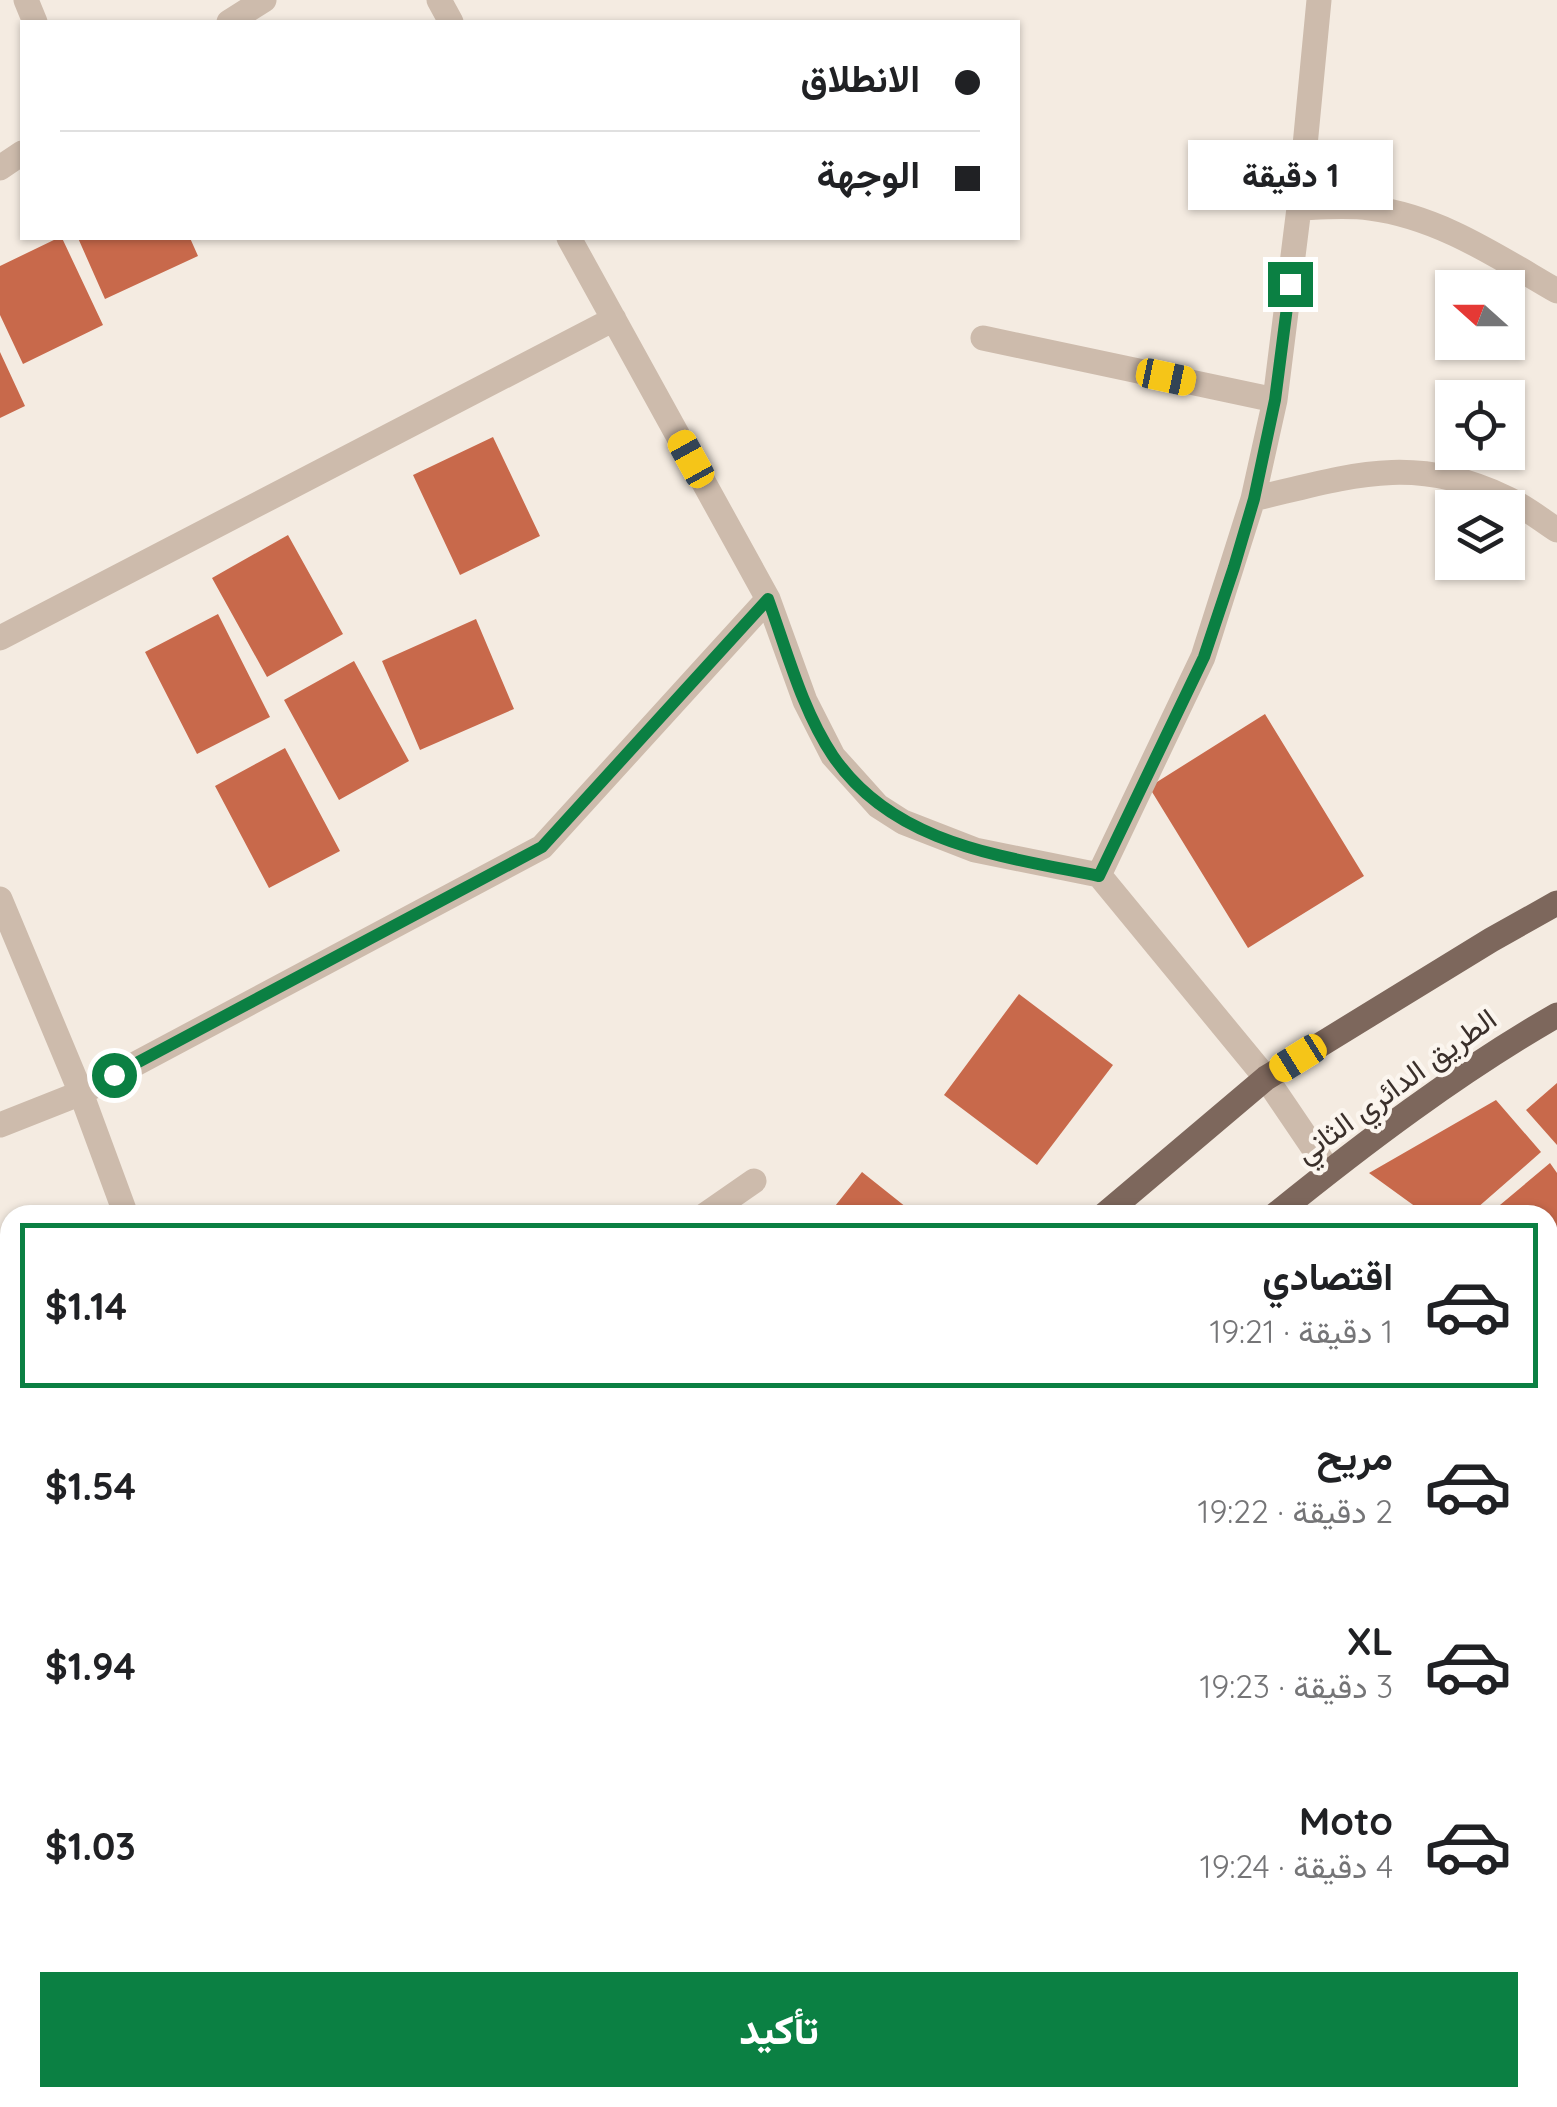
<!DOCTYPE html>
<html lang="ar">
<meta charset="utf-8">
<style>
body{margin:0;font-family:Quicksand,Vazirmatn,sans-serif;background:#f6f6f6;color:#202124;direction:rtl;height:100vh;display:flex;flex-direction:column;font-size:38px;white-space:nowrap}
*{box-sizing:border-box;margin:0}
p{font-size:32px;color:#757577}
.icon{flex:none;width:55px;height:55px;fill:none;stroke:currentColor;stroke-width:2;stroke-linecap:round;stroke-linejoin:round}
.map{position:relative;flex:1;overflow:hidden;direction:ltr}
.side{position:absolute;left:0px;top:1205px;width:1558px;height:902px;display:flex;flex-direction:column;background:#fff;border-radius:30px 30px 0 0;box-shadow:0 2px 8px #0004;direction:rtl}
.side>*{flex:none}
.banner{position:absolute;left:20px;top:20px;width:1000px;height:220px;border-radius:0px;box-shadow:0 2px 8px #0004;direction:rtl;display:grid;align-content:center;height:220px;padding:0 40px;background:#fff}
.needle{width:65px;rotate:291deg}
.tools{position:absolute;left:1435px;top:270px;display:grid;gap:20px}
.tools a{display:grid;place-items:center;width:90px;height:90px;border-radius:0px;background:#fff;box-shadow:0 2px 8px #0004;font-size:50px}
.end{position:absolute;width:45px;height:45px;margin:-22px;border:12px solid #0b8043;background:#fff;box-shadow:0 0 0 5px #fff}
.from{border-radius:50%}
.bubble{position:absolute;height:70px;border-radius:0px;background:#fff;box-shadow:0 2px 8px #0004;font-size:32px;font-weight:800;line-height:70px;text-align:center;direction:rtl}
.car{position:absolute;width:30px;height:60px;margin:-30px -15px;border-radius:12px;box-shadow:0 0 8px 2px #0007;background:linear-gradient(#f5c518 24%,#345 0 40%,#f5c518 0 76%,#345 0 86%,#f5c518 0)}
.banner b{display:flex;align-items:center;gap:35px;height:95px;font-size:38px}
.banner b+b{border-top:2px solid #e0e0e0}
.banner i{width:25px;height:25px;background:#202124}
ul{padding:18px 0 0;list-style:none}
li{display:flex;align-items:center;gap:30px;height:165px;margin:0 20px 15px;padding:0 20px;border:5px solid transparent;border-radius:0px}
li div{flex:1}
li b{display:block;font-size:38px}
li em{font-style:normal;font-weight:800}
li.current{border-color:#0b8043}
li>.icon{width:90px;height:90px;stroke-width:1.5}
.cta{display:flex;gap:20px;margin-top:auto;padding:20px 40px}
.cta a{flex:1;height:115px;border-radius:0px;background:#0b8043;color:#fff;font-size:40px;font-weight:800;line-height:115px;text-align:center}
.map>svg:first-child{display:block}
.building{fill:#c8694b}
.lines{fill:none;stroke-linecap:round;stroke-linejoin:round}
.minor{stroke:#cdbbac;stroke-width:25}
.major{stroke:#7d675c;stroke-width:25}
.route{stroke:#0b8043;stroke-width:12}
.labels{text-anchor:middle;stroke-width:9;stroke-linejoin:round;paint-order:stroke}
.street-label{font-size:30px;fill:#3b302b;stroke:#fbf5ee}
</style>
<div class="map">
<svg width="1557" height="2107" viewBox="0 0 1557 2107">
<rect width="100%" height="100%" fill="#f4ebe1"/>
<path class="building" d="M 58,238 L 62,238 L 103,325 L 23,364 L 0,315 L 0,266 Z
M 78,238 L 190,238 L 198,256 L 105,299 Z
M 0,352 L 25,406 L 0,418 Z
M 493,437 L 540,536 L 460,575 L 413,475 Z
M 288,535 L 343,634 L 267,677 L 212,578 Z
M 218,614 L 270,717 L 197,754 L 145,652 Z
M 476,619 L 514,709 L 420,750 L 382,661 Z
M 354,661 L 409,761 L 339,800 L 284,700 Z
M 1265,714 L 1364,876 L 1248,948 L 1149,787 Z
M 285,748 L 340,851 L 269,888 L 215,786 Z
M 1019,994 L 1113,1065 L 1037,1165 L 944,1095 Z
M 1557,1083 L 1557,1145 L 1526,1110 Z
M 1496,1100 L 1541,1152 L 1469,1215 L 1427,1215 L 1369,1173 Z
M 1550,1163 L 1557,1173 L 1557,1242 L 1548,1249 L 1548,1215 L 1500,1215 L 1494,1210 Z
M 862,1172 L 916,1215 L 828,1215 Z
M 1548,1418 L 1557,1420 L 1557,1511 L 1548,1509 Z
M 1548,1669 L 1557,1677 L 1557,1700 L 1548,1712 Z
M 1557,1716 L 1557,1778 L 1550,1786 L 1548,1783 L 1548,1728 Z
M 1557,1979 L 1557,2035 L 1548,2028 L 1548,1992 Z
M 1548,2041 L 1557,2046 L 1548,2068 Z
M 1557,2071 L 1557,2107 L 1547,2107 L 1538,2101 L 1540,2098 L 1548,2098 L 1548,2086 Z
M 1058,2098 L 1151,2098 L 1144,2107 L 1071,2107 Z
M 1472,2098 L 1518,2098 L 1532,2107 L 1466,2107 Z"/>
<g class="lines">
<path class="minor" d="M 26,0 L 35,22
M 439,0 L 451,22
M 229,22 L 264,0
M 0,168 L 22,153
M 1299,208 C 1323,207 1347,205 1370,208 C 1440,217 1498,257 1557,291
M 569,238 L 768,599 L 805,701 L 833,756 L 878,806 L 903,822 L 975,850 L 1099,875 L 1266,1078 L 1329,1171
M 983,338 L 1275,400
M 1253,499 C 1347,477 1411,453 1504,497 C 1523,505 1540,519 1557,530
M 0,638 L 614,319
M 1099,875 L 1203,657 L 1253,499 L 1275,400 L 1299,208 L 1319,0
M 0,899 L 81,1093 L 126,1215
M 0,1125 L 81,1093 L 542,847 L 768,599
M 705,1215 L 754,1181
M 1548,1297 L 1557,1281
M 1548,1911 L 1557,1897
M 0,1989 L 10,2014
M 477,2098 L 491,2107
M 1216,2098 L 1216,2107
M 802,2107 L 808,2098
M 1156,2107 L 1162,2098
M 1418,2107 L 1424,2098"/>
<path class="major" d="M 1104,1215 L 1266,1078 L 1491,940 L 1557,903
M 1275,1215 C 1364,1143 1458,1072 1557,1015
M 0,2095 L 10,2090
M 187,2107 L 201,2098"/>
</g>
<g class="lines">
<path class="route" d="M 114,1075 L 542,847 L 768,599 C 787,651 802,710 833,756 C 894,845 1002,856 1099,876 L 1204,657 L 1234,567 L 1254,499 L 1275,400 L 1290,284"/>
</g>
<g class="labels">
<g class="street-label">
<text transform="translate(1396 1086) rotate(-36)" y="10">الطريق الدائري الثاني</text>
</g>
</g>
</svg>
<div class="tools">
<a><svg class="needle" viewBox="-14 -14 28 28"><path d="M0-13l5 13h-10z" fill="#e53935"/><path d="M0 13l5-13h-10z" fill="#757577"/></svg></a>
<a><svg class="icon" aria-label="locate" viewBox="0 0 24 24"><circle cx="12" cy="12" r="6"/><path d="M12 2v4M12 18v4M2 12h4M18 12h4"/></svg></a>
<a><svg class="icon" aria-label="layers" viewBox="0 0 24 24"><path d="M12 4l9 5-9 5-9-5zM3 14l9 5 9-5"/></svg></a>
</div>
<i class="end from" style="left:114px;top:1075px"></i>
<i class="end" style="left:1290px;top:284px"></i>
<div class="bubble" style="left:1188px;top:140px;width:205px">1 دقيقة</div>
<i class="car" style="left:1166px;top:377px;rotate:102deg"></i>
<i class="car" style="left:691px;top:459px;rotate:331deg"></i>
<i class="car" style="left:1298px;top:1058px;rotate:238deg"></i>
<div class="banner">
<b><i class="from"></i>الانطلاق</b>
<b><i></i>الوجهة</b>
</div>
<section class="side">
<ul>
<li class="current"><svg class="icon" aria-label="car" viewBox="0 0 24 24"><path d="M5 17H2v-5l4-1 3-4h7l3 4 3 1v5h-3M9 17h6M6 11h13"/><circle cx="7" cy="17" r="2"/><circle cx="17" cy="17" r="2"/></svg><div><b>اقتصادي</b><p>1 دقيقة · 19:21</p></div><em>$1.14</em></li>
<li><svg class="icon" aria-label="car" viewBox="0 0 24 24"><path d="M5 17H2v-5l4-1 3-4h7l3 4 3 1v5h-3M9 17h6M6 11h13"/><circle cx="7" cy="17" r="2"/><circle cx="17" cy="17" r="2"/></svg><div><b>مريح</b><p>2 دقيقة · 19:22</p></div><em>$1.54</em></li>
<li><svg class="icon" aria-label="car" viewBox="0 0 24 24"><path d="M5 17H2v-5l4-1 3-4h7l3 4 3 1v5h-3M9 17h6M6 11h13"/><circle cx="7" cy="17" r="2"/><circle cx="17" cy="17" r="2"/></svg><div><b>XL</b><p>3 دقيقة · 19:23</p></div><em>$1.94</em></li>
<li><svg class="icon" aria-label="car" viewBox="0 0 24 24"><path d="M5 17H2v-5l4-1 3-4h7l3 4 3 1v5h-3M9 17h6M6 11h13"/><circle cx="7" cy="17" r="2"/><circle cx="17" cy="17" r="2"/></svg><div><b>Moto</b><p>4 دقيقة · 19:24</p></div><em>$1.03</em></li>
</ul>
<div class="cta"><a>تأكيد</a></div>
</section>
</div>
